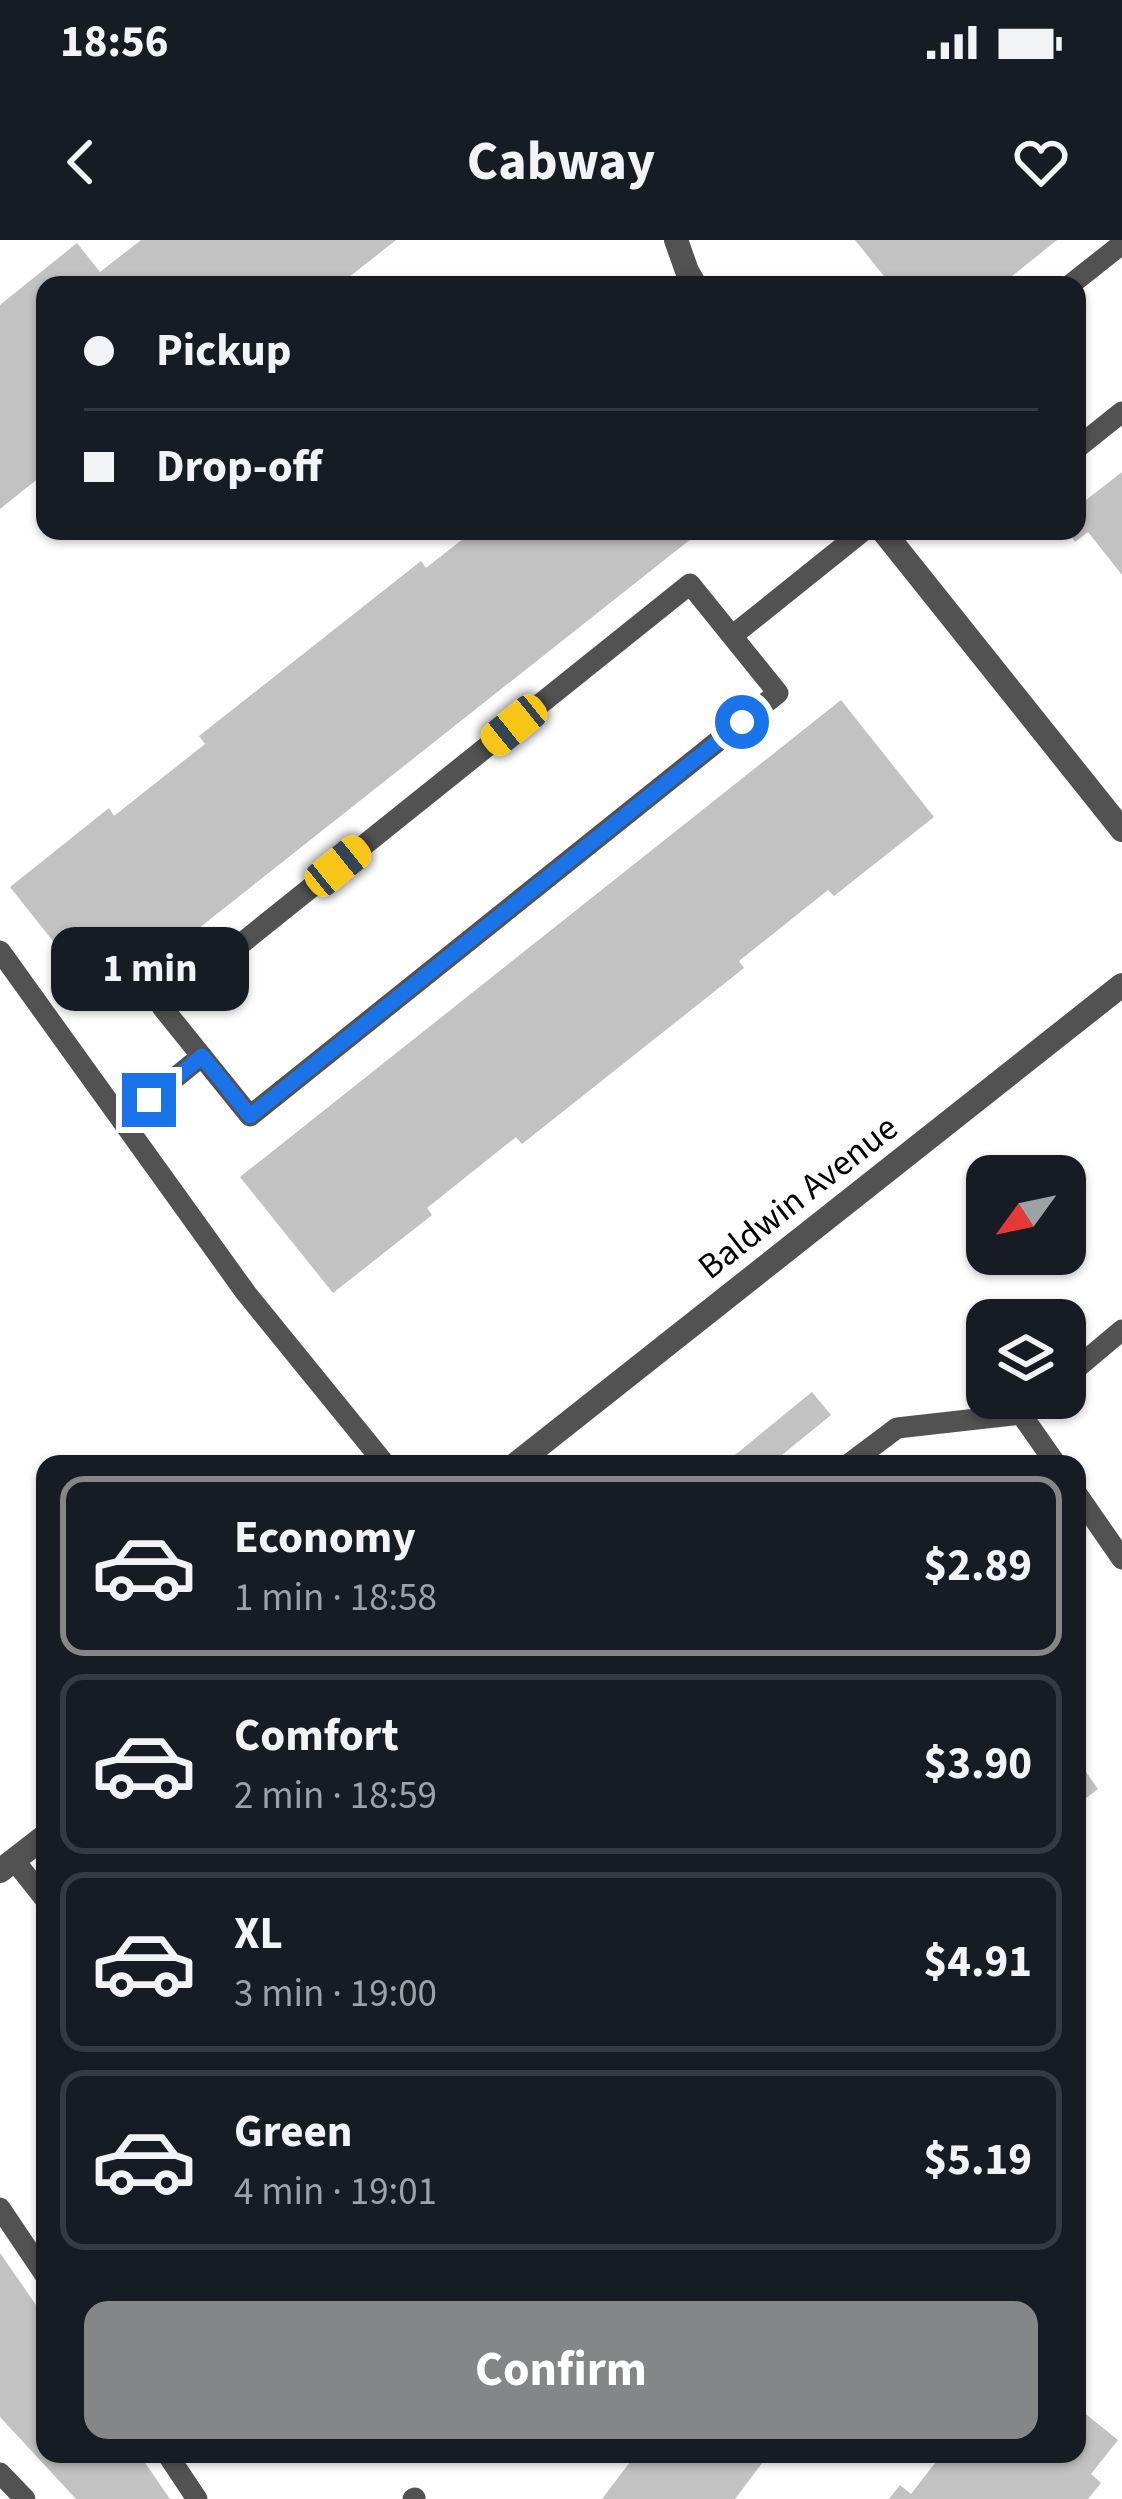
<!DOCTYPE html>
<meta charset="utf-8">
<style>
body{margin:0;font-family:"Source Sans 3",sans-serif;background:#242831;color:#f1f3f6;height:100vh;display:flex;flex-direction:column;font-size:45px;white-space:nowrap}
*{box-sizing:border-box;margin:0}
p{font-size:39px;color:#9ea1a6}
.icon{flex:none;width:66px;height:66px;fill:none;stroke:currentColor;stroke-width:2;stroke-linecap:round;stroke-linejoin:round}
.map{position:relative;flex:1;overflow:hidden}
.panel{position:absolute;left:36px;top:1215px;width:1050px;height:1008px;display:flex;flex-direction:column;background:#171b24;border-radius:24px;box-shadow:0 3px 9px #0004}
.panel>*{flex:none}
.top-card{position:absolute;left:36px;top:36px;width:1050px;height:264px;border-radius:24px;box-shadow:0 3px 9px #0004;display:grid;align-content:center;height:264px;padding:0 48px;background:#171b24}
.needle{width:78px;rotate:237deg}
.buttons{position:absolute;left:966px;top:915px;display:grid;gap:24px}
.buttons a{display:grid;place-items:center;width:120px;height:120px;border-radius:24px;background:#171b24;box-shadow:0 3px 9px #0004;font-size:60px}
.end{position:absolute;width:54px;height:54px;margin:-27px;border:15px solid #1a73e8;background:#fff;box-shadow:0 0 0 6px #fff}
.from{border-radius:50%}
.bubble{position:absolute;height:84px;border-radius:24px;background:#171b24;box-shadow:0 3px 9px #0004;font-size:39px;font-weight:700;line-height:84px;text-align:center}
.car{position:absolute;width:36px;height:72px;margin:-36px -18px;border-radius:15px;box-shadow:0 0 9px 3px #0007;background:linear-gradient(#f5c518 24%,#345 0 40%,#f5c518 0 76%,#345 0 86%,#f5c518 0)}
.top-card b{display:flex;align-items:center;gap:42px;height:114px;font-size:45px}
.top-card b+b{border-top:3px solid #363941}
.top-card i{width:30px;height:30px;background:#f1f3f6}
ul{padding:21px 0 0;list-style:none}
li{display:flex;align-items:center;gap:36px;height:180px;margin:0 24px 18px;padding:0 24px;border:6px solid #363941;border-radius:24px}
li div{flex:1}
li b{display:block;font-size:45px}
li em{font-style:normal;font-weight:700}
li.on{border-color:#858687}
li>.icon{width:108px;height:108px;stroke-width:1.5}
.action{display:flex;gap:24px;margin-top:auto;padding:24px 48px}
.action a{flex:1;height:138px;border-radius:24px;background:#858687;color:#fff;font-size:48px;font-weight:700;line-height:138px;text-align:center}
.status{display:flex;justify-content:space-between;align-items:center;height:84px;padding:0 60px;background:#171b24;direction:ltr}
.status svg{height:33px;fill:currentColor}
header{display:flex;justify-content:space-between;align-items:center;height:156px;padding:0 48px;background:#171b24;font-size:54px;font-weight:700}
.map>svg:first-child{display:block}
.building{fill:#c2c2c2}
.lines{fill:none;stroke-linecap:round;stroke-linejoin:round}
.service{stroke:#525252;stroke-width:21}
.minor{stroke:#525252;stroke-width:24}
.route{stroke:#1a73e8;stroke-width:15}
.labels{text-anchor:middle;stroke-width:12;stroke-linejoin:round;paint-order:stroke}
.street-label{font-size:36px;fill:#000;stroke:#fff}
</style>
<div class="status"><b>18:56</b><svg viewBox="0 0 49 12"><path d="M0 12V9h3v3zM5 12V6h3v6zM10 12V3h3v9zM15 12V0h3v12zM26 1h20v11H26zM47 4h2v5h-2z"/></svg></div>
<header><svg class="icon" aria-label="back" viewBox="0 0 24 24"><path d="M15 5l-7 7 7 7"/></svg>Cabway<svg class="icon" aria-label="heart" viewBox="0 0 24 24"><path d="M12 20l-8-8c-3-5 5-10 8-4 3-6 11-1 8 4z"/></svg></header>
<div class="map">
<svg width="1122" height="2259" viewBox="0 0 1122 2259">
<rect width="100%" height="100%" fill="#fff"/>
<path class="building" d="M 141,0 L 396,0 L 339,45 L 45,45 L 45,233 L 0,269 L 0,65 L 77,3 L 100,32 Z
M 855,0 L 1057,0 L 1001,45 L 891,45 Z
M 1122,232 L 1122,335 L 1088,292 L 1075,302 L 1067,291 L 1077,291 L 1077,267 Z
M 473,291 L 701,291 L 103,764 L 10,647 L 109,568 L 114,576 L 205,504 L 199,496 L 421,321 L 426,328 Z
M 841,460 L 934,577 L 834,656 L 828,650 L 739,721 L 744,728 L 522,904 L 516,897 L 427,968 L 432,975 L 333,1053 L 240,937 Z
M 812,1152 L 831,1175 L 771,1224 L 734,1224 L 730,1219 Z
M 1077,1519 L 1098,1549 L 1077,1565 Z
M 0,2013 L 45,2078 L 45,2214 L 139,2214 L 170,2259 L 76,2259 L 0,2177 Z
M 1077,2167 L 1118,2200 L 1091,2234 L 1101,2243 L 1088,2259 L 889,2259 L 900,2245 L 911,2254 L 942,2214 L 1077,2214 Z
M 636,2214 L 769,2214 L 735,2259 L 602,2259 Z"/>
<g class="lines">
<path class="service" d="M 1070,45 L 1122,4
M 1077,208 L 1122,172
M 690,344 L 778,453 L 250,876 L 162,767 Z
M 732,396 L 863,291
M 0,711 L 246,1053 L 385,1224
M 122,881 L 202,816
M 1065,1138 L 1122,1090
M 1021,1174 L 1056,1224
M 849,1224 L 897,1188 L 1021,1174 L 1040,1158
M 1077,1254 L 1122,1319
M 14,1620 L 45,1659
M 0,1968 L 45,2035
M 167,2214 L 197,2259
M 0,2233 L 25,2259
M 413,2259 L 415,2258"/>
<path class="minor" d="M 676,0 L 687,31 L 695,45
M 883,291 L 1122,590
M 516,1224 L 1122,745
M 0,1631 L 45,1596"/>
</g>
<g class="lines">
<path class="route" d="M 149,860 L 202,816 L 250,876 L 742,482"/>
</g>
<g class="labels">
<g class="street-label">
<text transform="translate(797 956) rotate(-38)" y="13">Baldwin Avenue</text>
</g>
</g>
</svg>
<div class="buttons">
<a><svg class="needle" viewBox="-14 -14 28 28"><path d="M0-13l5 13h-10z" fill="#e53935"/><path d="M0 13l5-13h-10z" fill="#9ea1a6"/></svg></a>
<a><svg class="icon" aria-label="layers" viewBox="0 0 24 24"><path d="M12 4l9 5-9 5-9-5zM3 14l9 5 9-5"/></svg></a>
</div>
<i class="end from" style="left:742px;top:482px"></i>
<i class="end" style="left:149px;top:860px"></i>
<div class="bubble" style="left:51px;top:687px;width:198px">1 min</div>
<i class="car" style="left:514px;top:485px;rotate:231deg"></i>
<i class="car" style="left:338px;top:626px;rotate:51deg"></i>
<div class="top-card">
<b><i class="from"></i>Pickup</b>
<b><i></i>Drop-off</b>
</div>
<section class="panel">
<ul>
<li class="on"><svg class="icon" aria-label="car" viewBox="0 0 24 24"><path d="M5 17H2v-5l4-1 3-4h7l3 4 3 1v5h-3M9 17h6M6 11h13"/><circle cx="7" cy="17" r="2"/><circle cx="17" cy="17" r="2"/></svg><div><b>Economy</b><p>1 min · 18:58</p></div><em>$2.89</em></li>
<li><svg class="icon" aria-label="car" viewBox="0 0 24 24"><path d="M5 17H2v-5l4-1 3-4h7l3 4 3 1v5h-3M9 17h6M6 11h13"/><circle cx="7" cy="17" r="2"/><circle cx="17" cy="17" r="2"/></svg><div><b>Comfort</b><p>2 min · 18:59</p></div><em>$3.90</em></li>
<li><svg class="icon" aria-label="car" viewBox="0 0 24 24"><path d="M5 17H2v-5l4-1 3-4h7l3 4 3 1v5h-3M9 17h6M6 11h13"/><circle cx="7" cy="17" r="2"/><circle cx="17" cy="17" r="2"/></svg><div><b>XL</b><p>3 min · 19:00</p></div><em>$4.91</em></li>
<li><svg class="icon" aria-label="car" viewBox="0 0 24 24"><path d="M5 17H2v-5l4-1 3-4h7l3 4 3 1v5h-3M9 17h6M6 11h13"/><circle cx="7" cy="17" r="2"/><circle cx="17" cy="17" r="2"/></svg><div><b>Green</b><p>4 min · 19:01</p></div><em>$5.19</em></li>
</ul>
<div class="action"><a>Confirm</a></div>
</section>
</div>
